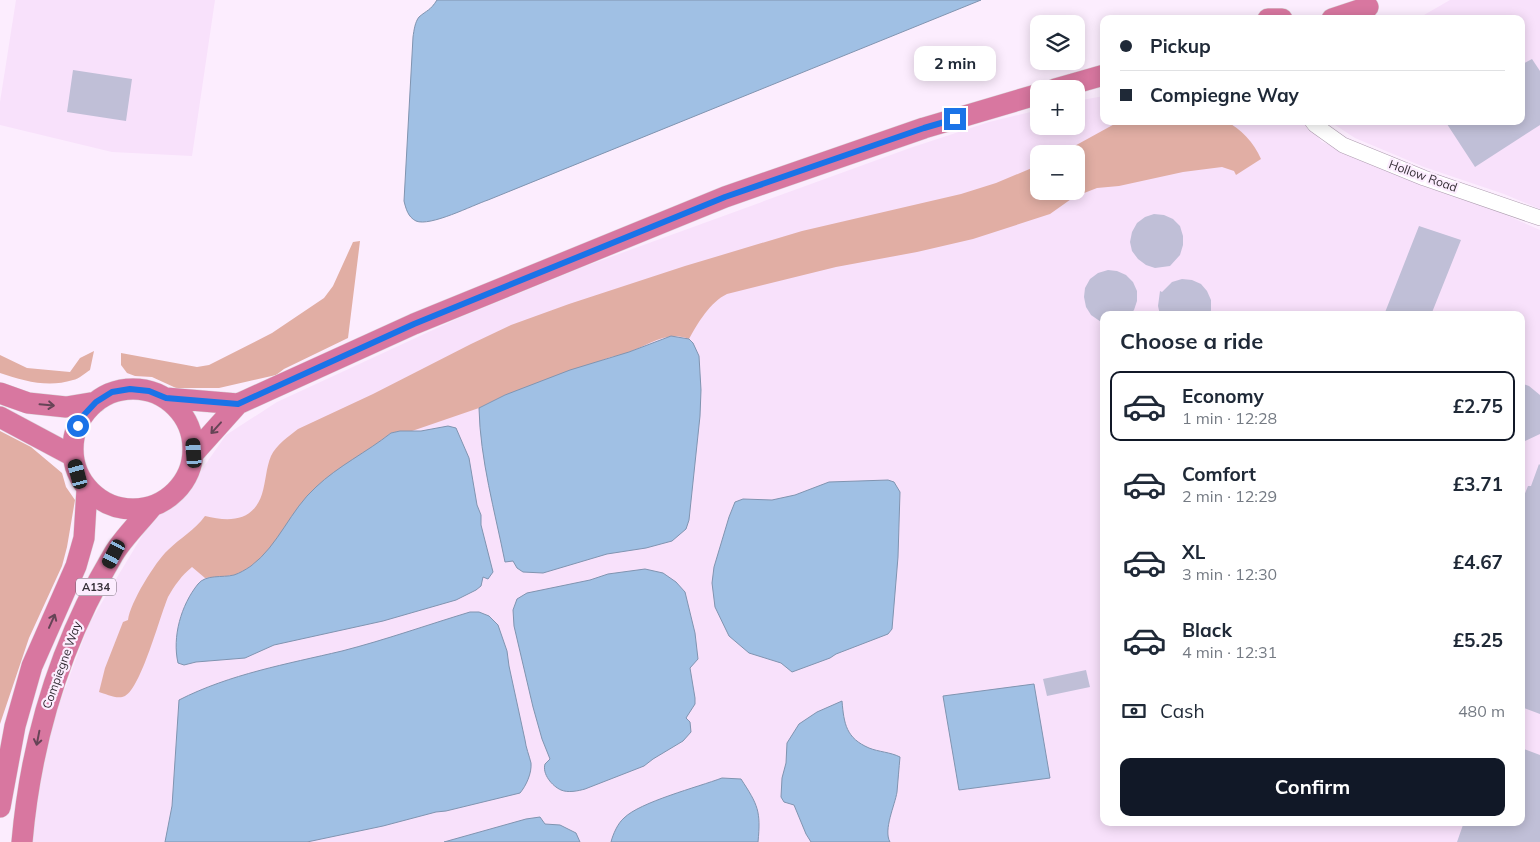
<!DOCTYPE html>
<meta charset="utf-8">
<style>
body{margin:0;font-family:Mulish,sans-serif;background:#f2f2f3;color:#1f2937;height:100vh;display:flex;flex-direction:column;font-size:19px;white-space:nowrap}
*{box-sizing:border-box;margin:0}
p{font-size:16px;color:#747a83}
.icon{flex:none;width:28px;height:28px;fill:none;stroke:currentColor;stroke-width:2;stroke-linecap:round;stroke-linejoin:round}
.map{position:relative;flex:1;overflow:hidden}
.panel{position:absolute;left:1100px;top:311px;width:425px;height:515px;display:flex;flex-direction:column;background:#fff;border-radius:10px;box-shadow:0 2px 12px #0003}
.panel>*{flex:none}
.hud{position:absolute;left:1100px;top:15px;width:425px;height:110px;border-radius:10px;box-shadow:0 2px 12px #0003;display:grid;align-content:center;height:110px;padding:0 20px;background:#fff}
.controls{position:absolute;left:1030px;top:15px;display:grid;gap:10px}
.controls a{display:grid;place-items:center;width:55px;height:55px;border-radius:10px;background:#fff;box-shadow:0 2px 12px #0003;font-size:25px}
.end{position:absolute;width:22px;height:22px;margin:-11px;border:6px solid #1a73e8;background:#fff;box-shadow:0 0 0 2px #fff}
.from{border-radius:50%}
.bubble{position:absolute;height:35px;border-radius:10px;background:#fff;box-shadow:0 2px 12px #0003;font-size:16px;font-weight:700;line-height:35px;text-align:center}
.car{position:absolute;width:15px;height:30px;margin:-15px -8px;border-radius:6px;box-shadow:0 0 4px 1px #0007;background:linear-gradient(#222 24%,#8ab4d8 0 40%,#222 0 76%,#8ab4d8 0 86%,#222 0)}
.hud b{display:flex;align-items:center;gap:18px;height:48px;font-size:19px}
.hud b+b{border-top:1px solid #e0e1e3}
.hud i{width:12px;height:12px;background:#1f2937}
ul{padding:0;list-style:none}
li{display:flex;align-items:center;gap:15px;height:70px;margin:0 10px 8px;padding:0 10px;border:2px solid transparent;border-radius:10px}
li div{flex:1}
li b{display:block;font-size:19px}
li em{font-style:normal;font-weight:700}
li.selected{border-color:#111827}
li>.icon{width:45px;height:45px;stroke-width:1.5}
h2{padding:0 20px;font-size:22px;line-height:60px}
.pay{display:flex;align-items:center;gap:12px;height:55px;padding:0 20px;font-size:19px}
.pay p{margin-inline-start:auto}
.cta{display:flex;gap:10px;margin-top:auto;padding:10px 20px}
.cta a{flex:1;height:58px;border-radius:10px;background:#111827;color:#fff;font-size:20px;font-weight:700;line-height:58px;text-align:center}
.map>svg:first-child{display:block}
.built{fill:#f8e1fb;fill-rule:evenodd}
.forest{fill:#e1aea4}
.water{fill:#a0c0e4;stroke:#8094b0}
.building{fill:#c0bfd7}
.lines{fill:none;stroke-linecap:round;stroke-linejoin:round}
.tertiary-casing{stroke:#ae9db0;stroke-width:16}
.trunk-casing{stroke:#dbd9db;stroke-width:22}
.tertiary{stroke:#fff;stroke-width:15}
.trunk{stroke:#d877a0;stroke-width:21}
.oneway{stroke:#664456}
.route{stroke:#1a73e8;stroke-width:6}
.labels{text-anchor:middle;stroke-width:4.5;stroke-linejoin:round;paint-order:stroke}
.shield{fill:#fcedfe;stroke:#716772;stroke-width:1}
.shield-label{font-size:11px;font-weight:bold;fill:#352e36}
.street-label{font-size:12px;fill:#352e36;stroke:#fcedfe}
</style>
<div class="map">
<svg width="1540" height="842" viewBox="0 0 1540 842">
<rect width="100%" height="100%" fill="#fcedfe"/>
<path class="built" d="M 16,0 L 215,0 L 192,156 L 112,152 L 0,125 L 0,102 Z
M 1450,0 L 1540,0 L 1540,209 L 1504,194 L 1424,167 L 1355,138 L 1329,121 L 1521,121 L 1521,19 L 1417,19 Z
M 1104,96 L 1104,121 L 1305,121 L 1322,142 L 1353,154 L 1426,187 L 1499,212 L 1540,230 L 1540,842 L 27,842 L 51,726 L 89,624 L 157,511 L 186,492 L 226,435 L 277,402 L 461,317 L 583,267 L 910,148 L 989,122 L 1039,110 L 1039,126 L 1076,126 L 1076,101 ZM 1039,154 L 1076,154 L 1076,191 L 1039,191 ZM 1104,315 L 1521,315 L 1521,822 L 1104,822 Z"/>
<path class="forest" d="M 1120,121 L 1225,121 C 1241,128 1254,143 1261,159 L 1236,175 L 1234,171 L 1222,167 L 1183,172 L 1119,186 L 1097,188 L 1074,197 L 1050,214 L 973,239 L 917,252 L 836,267 L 727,294 C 710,302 698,323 689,339 C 667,330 647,346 627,353 C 622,355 616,356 611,357 L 505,395 L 479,408 L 412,431 L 400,431 L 391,433 L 305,499 L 273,545 L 262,558 L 244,571 L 236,575 L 205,578 L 192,567 C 182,575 174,586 168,597 C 160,616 141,688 125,696 C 118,700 106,694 99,692 L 105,668 L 123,622 L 128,620 C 130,603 155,562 168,550 C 180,538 195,530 205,516 C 229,522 253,522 262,494 C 266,481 266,468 271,456 C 276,445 289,436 298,429 L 373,394 L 471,344 L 511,325 L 569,304 L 685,266 L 802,231 L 961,194 L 996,183 L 1039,165 L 1039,191 L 1076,191 L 1076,154 L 1060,154 Z
M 360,241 L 348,338 L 284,369 L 276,375 L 219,388 L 176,388 L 152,377 L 135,376 L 127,373 L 121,365 L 121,353 L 197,367 L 209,365 L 272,333 L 324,298 L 333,286 L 353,242 Z
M 94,351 L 90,370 C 85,373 79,379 73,380 C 48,388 24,381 0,373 L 0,355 L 27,368 L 70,372 L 80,358 Z
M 0,431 L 31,447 L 62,473 L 66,487 L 75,500 L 67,547 L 62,566 L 29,638 L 0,724 Z"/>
<path class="water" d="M 437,0 L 981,0 L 488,200 C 473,205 430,227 416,221 C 408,217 406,209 404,201 L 413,37 C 414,30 415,22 419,17 C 427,10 430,11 437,0 Z
M 671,336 L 689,339 L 693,343 L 699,356 L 701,390 L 700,416 L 689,520 L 686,529 L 672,541 L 646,548 L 607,554 L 543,573 L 523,572 L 517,568 L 513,561 L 505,562 C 495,512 480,459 479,408 L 505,395 L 570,370 L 629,352 Z
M 448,426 L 456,428 L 469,458 L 477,505 L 481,515 L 481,525 L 493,572 L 488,579 L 483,577 L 481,586 L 476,590 L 456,600 L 383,621 L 274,645 L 245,658 L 196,662 L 184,665 L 178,663 C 172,637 181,605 198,584 C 206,574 222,578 234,575 C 240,573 245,570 251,566 C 279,545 290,510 316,487 C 338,466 367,452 391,433 L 400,431 L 421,431 Z
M 888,480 L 894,482 L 900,492 L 898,557 L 892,629 L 888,634 L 836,654 L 830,658 L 792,672 L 781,663 L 749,653 L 729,636 L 715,607 L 712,583 L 714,567 L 729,517 L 735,502 L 743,499 L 772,500 L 795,495 L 829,482 Z
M 645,569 L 663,573 L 676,582 L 685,592 L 695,633 L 698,659 L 690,668 L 695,698 L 695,704 L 686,718 L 690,722 L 691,732 L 683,741 L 653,759 L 644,766 L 585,789 C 578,791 568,793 561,790 C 552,786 542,774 545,764 L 550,759 L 542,739 L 533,707 L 514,626 L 513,610 L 517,599 L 527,593 L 590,580 L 608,574 Z
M 470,612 L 479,612 L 489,616 L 498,625 L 507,651 L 509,666 L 525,740 C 526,748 529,755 531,763 C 532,773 526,786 520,793 L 446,811 L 436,812 L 383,826 L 307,842 L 165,842 L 172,806 L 179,700 C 230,674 287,664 342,651 C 385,640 427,625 470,612 Z
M 1034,684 L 1050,778 L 959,790 L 943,696 Z
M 842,701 C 844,724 846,738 869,748 C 879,752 890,752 900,757 C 899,768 898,780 897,792 C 895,805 883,830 890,842 L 811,842 L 806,834 L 794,805 L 784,802 L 781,797 L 782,778 L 786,763 L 787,743 L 799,724 L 817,712 Z
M 722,778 L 741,779 C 758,805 761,811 758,842 L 611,842 C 613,834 618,823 624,818 C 640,802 698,787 722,778 Z
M 540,817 L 545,824 L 560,825 L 576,833 L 580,842 L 444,842 L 526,819 Z"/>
<path class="building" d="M 1532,59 L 1540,71 L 1540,125 L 1475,167 L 1445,121 L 1521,121 L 1521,65 Z
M 73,70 L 132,79 L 126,121 L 67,112 Z
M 1154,214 L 1164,215 L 1173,219 L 1180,226 L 1183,236 L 1183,245 L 1180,255 L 1170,266 L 1155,268 L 1146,265 L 1138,259 L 1132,251 L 1130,242 L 1132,232 L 1137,223 L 1145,217 Z
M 1419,226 L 1461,240 L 1431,315 L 1384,315 Z
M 1108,270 L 1117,271 L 1126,275 L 1133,282 L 1137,291 L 1137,301 L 1134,310 L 1130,315 L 1104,315 L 1104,324 L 1091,315 L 1086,307 L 1084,297 L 1085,288 L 1090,279 L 1098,273 Z
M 1182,279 L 1192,280 L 1201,284 L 1207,291 L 1211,300 L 1211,310 L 1210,315 L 1160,315 L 1158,306 L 1160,291 L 1162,292 L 1172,282 Z
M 1521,383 L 1529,386 L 1540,395 L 1540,434 L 1521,443 Z
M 1539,464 L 1540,465 L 1540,714 L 1521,707 L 1521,503 L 1528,486 L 1531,486 Z
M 1086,670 L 1090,687 L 1047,696 L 1043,679 Z
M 1521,748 L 1540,755 L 1540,842 L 1457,842 L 1464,822 L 1521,822 Z"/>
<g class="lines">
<g class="tertiary-casing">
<path id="tertiary" d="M 1312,121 L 1315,125 L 1343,145 L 1424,178 L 1540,218"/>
</g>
<g class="trunk-casing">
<path id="trunk" d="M 1268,19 L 1282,19
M 1332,19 L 1368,7
M 1055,89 L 1104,75
M73 449a60 60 0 1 1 120 0a60 60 0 1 1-120 0Z
M 0,393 L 28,403 L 66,407 L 96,402
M 166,398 L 238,404
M 0,417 L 73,456
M 194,453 L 238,404 L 414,324 L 725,197 L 924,128 L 1039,94
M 0,807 L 15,726 L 32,666 L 76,566 L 84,538 L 87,489
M 22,842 C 31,739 60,644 113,555 C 123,538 139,523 151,508"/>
</g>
<use href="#tertiary" class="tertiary"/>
<use href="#trunk" class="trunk"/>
</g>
<defs><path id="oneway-shaft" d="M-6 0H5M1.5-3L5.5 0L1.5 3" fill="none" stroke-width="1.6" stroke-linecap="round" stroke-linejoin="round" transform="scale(1.25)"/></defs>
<g class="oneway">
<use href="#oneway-shaft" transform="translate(47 405) rotate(5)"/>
<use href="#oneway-shaft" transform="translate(216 428) rotate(132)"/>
<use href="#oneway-shaft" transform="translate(52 621) rotate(-66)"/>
<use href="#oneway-shaft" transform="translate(38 738) rotate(101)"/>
</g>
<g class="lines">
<path class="route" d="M 78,426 L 82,417 L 96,402 L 112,392 L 130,389 L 149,391 L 166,398 L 238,404 L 414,324 L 725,197 L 924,128 L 955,119"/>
</g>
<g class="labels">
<rect class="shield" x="76" y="578.5" width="40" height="17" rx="4"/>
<g class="shield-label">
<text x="96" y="591">A134</text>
</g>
<g class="street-label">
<text transform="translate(1423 176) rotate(20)" y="4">Hollow Road</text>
<text transform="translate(62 665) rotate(-70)" y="4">Compiegne Way</text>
</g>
</g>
</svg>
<div class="controls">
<a><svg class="icon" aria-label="layers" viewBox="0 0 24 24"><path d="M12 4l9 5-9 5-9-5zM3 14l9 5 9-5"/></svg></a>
<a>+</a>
<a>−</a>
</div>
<i class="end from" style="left:78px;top:426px"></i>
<i class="end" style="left:955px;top:119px"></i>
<div class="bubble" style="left:914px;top:46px;width:82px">2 min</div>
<i class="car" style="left:194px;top:453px;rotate:356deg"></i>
<i class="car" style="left:78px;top:474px;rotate:345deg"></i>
<i class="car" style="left:114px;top:554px;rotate:208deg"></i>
<div class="hud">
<b><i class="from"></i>Pickup</b>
<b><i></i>Compiegne Way</b>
</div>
<section class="panel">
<h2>Choose a ride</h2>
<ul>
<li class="selected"><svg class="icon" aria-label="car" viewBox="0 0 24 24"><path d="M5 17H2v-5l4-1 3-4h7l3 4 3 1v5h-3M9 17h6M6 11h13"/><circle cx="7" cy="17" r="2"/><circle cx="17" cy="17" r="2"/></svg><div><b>Economy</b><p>1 min · 12:28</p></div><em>£2.75</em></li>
<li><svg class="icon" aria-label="car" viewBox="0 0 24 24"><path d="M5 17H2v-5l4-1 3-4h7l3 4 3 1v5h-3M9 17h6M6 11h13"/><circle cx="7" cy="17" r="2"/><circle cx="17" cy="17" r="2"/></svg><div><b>Comfort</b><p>2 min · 12:29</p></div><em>£3.71</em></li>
<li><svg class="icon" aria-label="car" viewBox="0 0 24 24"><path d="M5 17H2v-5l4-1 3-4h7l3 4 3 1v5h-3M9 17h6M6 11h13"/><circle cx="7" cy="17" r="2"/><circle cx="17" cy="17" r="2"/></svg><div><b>XL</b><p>3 min · 12:30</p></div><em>£4.67</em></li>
<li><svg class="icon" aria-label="car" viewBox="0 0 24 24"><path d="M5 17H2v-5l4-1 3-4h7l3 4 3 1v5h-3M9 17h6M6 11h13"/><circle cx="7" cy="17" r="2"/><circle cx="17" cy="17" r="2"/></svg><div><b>Black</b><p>4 min · 12:31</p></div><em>£5.25</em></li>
</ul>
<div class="pay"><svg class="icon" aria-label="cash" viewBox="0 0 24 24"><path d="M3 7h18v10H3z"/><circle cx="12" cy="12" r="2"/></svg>Cash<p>480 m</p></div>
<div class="cta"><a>Confirm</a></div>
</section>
</div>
